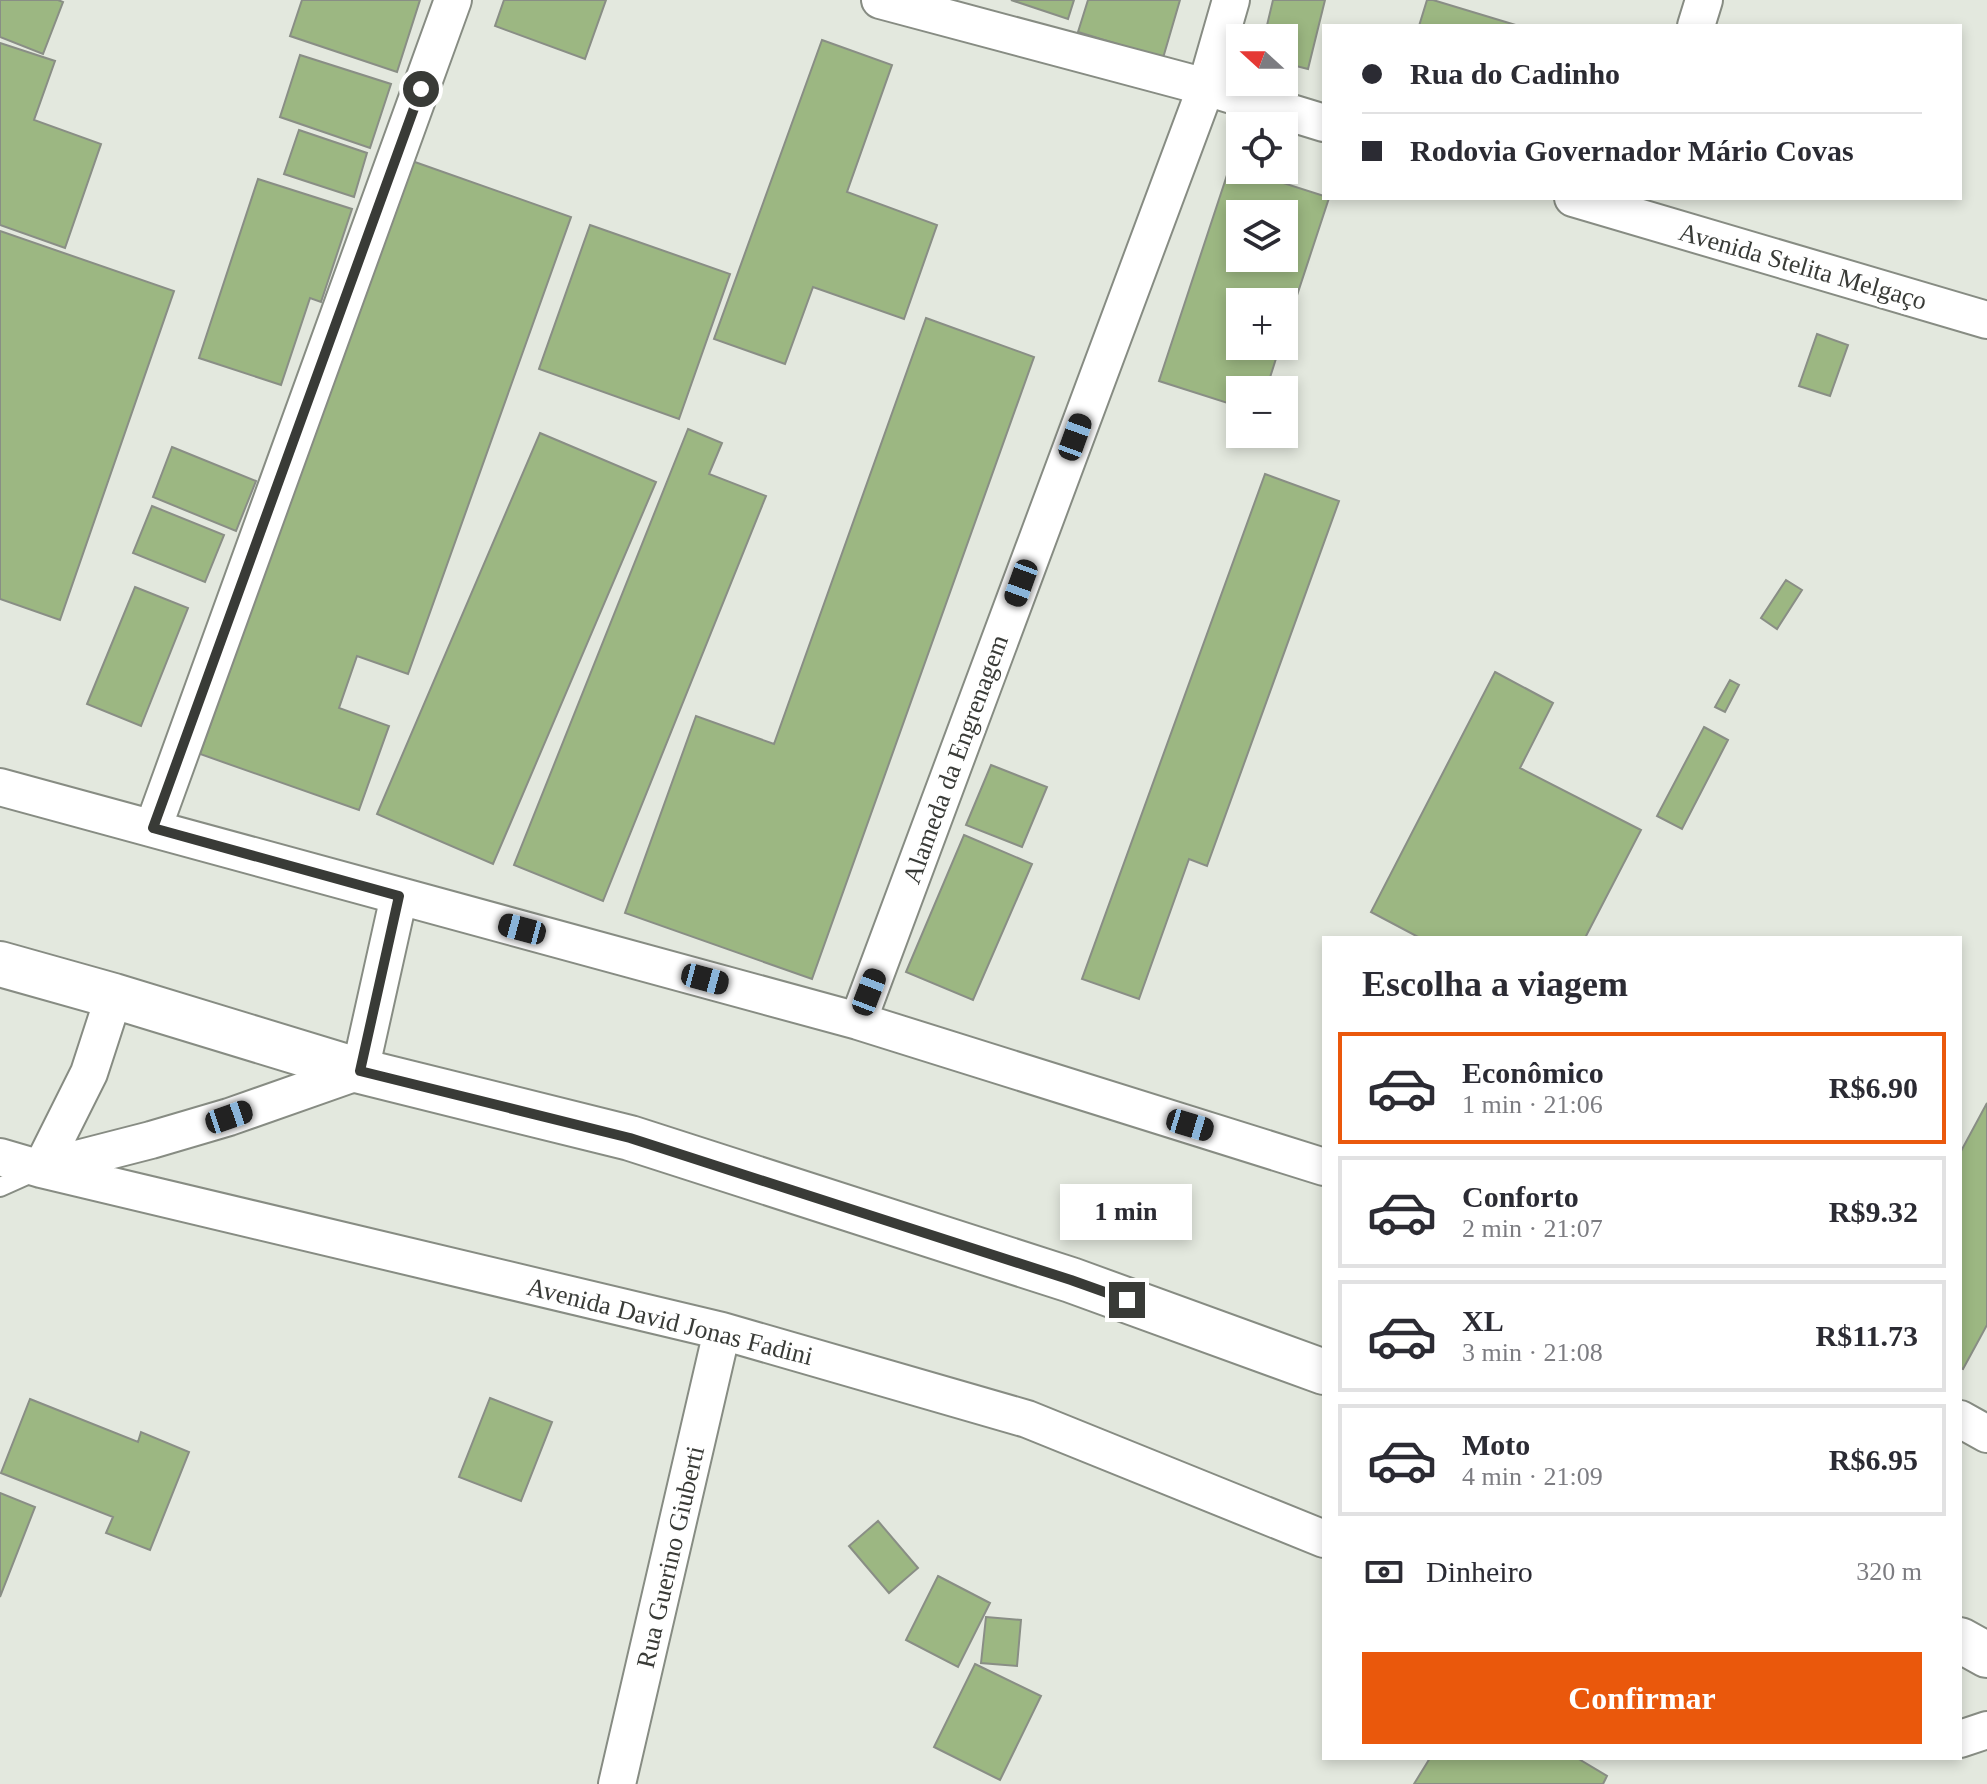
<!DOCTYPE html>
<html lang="pt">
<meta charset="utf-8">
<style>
body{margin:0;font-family:"Times New Roman",serif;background:#f2f2f3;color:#2b2b33;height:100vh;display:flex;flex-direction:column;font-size:30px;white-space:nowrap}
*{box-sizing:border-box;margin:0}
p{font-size:26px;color:#7c7c81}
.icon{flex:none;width:44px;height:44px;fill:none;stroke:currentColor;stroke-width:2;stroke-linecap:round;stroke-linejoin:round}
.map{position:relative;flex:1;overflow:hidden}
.panel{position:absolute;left:1322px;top:936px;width:640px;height:824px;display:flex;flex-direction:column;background:#fff;border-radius:0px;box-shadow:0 4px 12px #0003}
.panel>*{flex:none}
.guide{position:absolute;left:1322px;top:24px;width:640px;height:176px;border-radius:0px;box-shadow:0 4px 12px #0003;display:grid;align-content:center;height:176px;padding:0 40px;background:#fff}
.needle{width:52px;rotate:291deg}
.tools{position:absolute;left:1226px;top:24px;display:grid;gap:16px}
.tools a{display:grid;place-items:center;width:72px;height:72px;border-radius:0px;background:#fff;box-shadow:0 4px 12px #0003;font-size:40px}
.end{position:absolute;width:36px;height:36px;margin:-18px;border:10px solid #393b37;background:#fff;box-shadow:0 0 0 4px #fff}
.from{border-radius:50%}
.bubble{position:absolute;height:56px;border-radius:0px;background:#fff;box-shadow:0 4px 12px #0003;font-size:26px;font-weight:600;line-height:56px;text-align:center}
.car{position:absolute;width:24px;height:48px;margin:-24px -12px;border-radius:10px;box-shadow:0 0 6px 2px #0007;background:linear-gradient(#222 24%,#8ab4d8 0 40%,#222 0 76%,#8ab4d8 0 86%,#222 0)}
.guide b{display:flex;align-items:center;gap:28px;height:76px;font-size:30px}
.guide b+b{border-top:2px solid #e1e1e2}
.guide i{width:20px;height:20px;background:#2b2b33}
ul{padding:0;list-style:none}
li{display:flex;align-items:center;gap:24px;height:112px;margin:0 16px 12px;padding:0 24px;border:4px solid #e1e1e2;border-radius:0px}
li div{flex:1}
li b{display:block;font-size:30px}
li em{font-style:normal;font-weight:600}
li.active{border-color:#ea580c}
li>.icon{width:72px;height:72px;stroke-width:1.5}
h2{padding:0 40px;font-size:36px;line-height:96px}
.pay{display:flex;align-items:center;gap:20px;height:88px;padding:0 40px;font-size:30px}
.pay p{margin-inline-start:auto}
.action{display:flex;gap:16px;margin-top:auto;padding:16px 40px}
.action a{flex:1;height:92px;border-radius:0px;background:#ea580c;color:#fff;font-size:32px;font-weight:600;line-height:92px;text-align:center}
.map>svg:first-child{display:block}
.building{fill:#9cb782;stroke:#898e85;stroke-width:2;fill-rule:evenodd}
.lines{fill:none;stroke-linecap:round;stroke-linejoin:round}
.lane-casing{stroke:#878c83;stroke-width:22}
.street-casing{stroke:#878c83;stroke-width:40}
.highway-casing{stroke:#878c83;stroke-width:48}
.lane{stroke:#fff;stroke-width:18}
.street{stroke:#fff;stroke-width:36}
.highway{stroke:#fff;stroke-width:44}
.route{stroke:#393b37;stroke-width:10}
.labels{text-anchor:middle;stroke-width:8;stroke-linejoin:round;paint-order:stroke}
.street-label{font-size:26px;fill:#393b37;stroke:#fff}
</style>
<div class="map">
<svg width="1987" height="1784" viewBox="0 0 1987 1784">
<rect width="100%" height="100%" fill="#e3e8de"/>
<path class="building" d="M 0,0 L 58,0 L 63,2 L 43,54 L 0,37 Z
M 302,0 L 420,0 L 397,72 L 290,36 Z
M 504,0 L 606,0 L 585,59 L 495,26 Z
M 1011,0 L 1074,0 L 1068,19 Z
M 1088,0 L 1180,0 L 1163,58 L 1078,32 Z
M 1273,0 L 1325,0 L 1308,69 L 1284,63 L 1284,38 L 1264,38 Z
M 1427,0 L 1433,0 L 1519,26 L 1419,26 Z
M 822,40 L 892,65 L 847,192 L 937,225 L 904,319 L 813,287 L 785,364 L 714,339 Z
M 0,43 L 55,61 L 34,120 L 101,144 L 65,248 L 0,225 Z
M 300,55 L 391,84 L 370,148 L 280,117 Z
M 299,130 L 367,153 L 354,197 L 284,174 Z
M 412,161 L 571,217 L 408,674 L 357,656 L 339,708 L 389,726 L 359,810 L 200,754 Z
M 1230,166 L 1324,196 L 1324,198 L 1329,198 L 1284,335 L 1284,302 L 1240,302 L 1240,346 L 1280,346 L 1266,390 L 1240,390 L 1240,407 L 1159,381 ZM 1240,214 L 1284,214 L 1284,258 L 1240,258 Z
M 258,179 L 352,209 L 321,302 L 310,298 L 281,385 L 199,358 Z
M 590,225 L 730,274 L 679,419 L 539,369 Z
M 0,231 L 174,291 L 60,620 L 0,599 Z
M 926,318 L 1034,357 L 812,979 L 625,913 L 696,716 L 774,744 Z
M 1817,334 L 1848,345 L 1830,396 L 1799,386 Z
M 688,429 L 722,443 L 709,474 L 766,496 L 603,901 L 514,865 Z
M 540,433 L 656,482 L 493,864 L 377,814 Z
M 172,447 L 256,481 L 236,531 L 153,497 Z
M 1265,474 L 1339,501 L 1207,866 L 1189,859 L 1139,999 L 1082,979 Z
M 152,506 L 224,535 L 205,582 L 133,553 Z
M 1786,580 L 1802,590 L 1777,629 L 1761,618 Z
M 135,587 L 188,608 L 141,726 L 87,704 Z
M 1495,672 L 1553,703 L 1520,768 L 1641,830 L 1585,938 L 1420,938 L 1371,912 Z
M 1730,680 L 1739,685 L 1725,712 L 1715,707 Z
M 1704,727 L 1728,740 L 1682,829 L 1657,816 Z
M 991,765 L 1047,787 L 1022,847 L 966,825 Z
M 964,835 L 1032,864 L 973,1000 L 906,972 Z
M 1987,1103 L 1987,1325 L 1963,1369 L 1960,1368 L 1960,1153 Z
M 490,1398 L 552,1422 L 521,1501 L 459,1477 Z
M 30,1399 L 138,1442 L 141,1432 L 189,1452 L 150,1550 L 106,1533 L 113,1517 L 1,1473 Z
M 0,1493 L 35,1507 L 0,1597 Z
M 878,1521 L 918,1568 L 889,1593 L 849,1546 Z
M 938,1576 L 990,1603 L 958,1667 L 906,1640 Z
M 986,1617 L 1021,1620 L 1017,1666 L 981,1663 Z
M 975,1664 L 1041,1696 L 1000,1780 L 934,1747 Z
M 1430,1758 L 1577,1758 L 1607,1776 L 1603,1784 L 1414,1784 Z"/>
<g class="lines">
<g class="lane-casing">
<path id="lane" d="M 0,1187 L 38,1170"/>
</g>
<g class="street-casing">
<path id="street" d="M 880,0 L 1206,87 L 1324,123
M 1696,26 L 1704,0
M 1573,198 L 1987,320
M 0,787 L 858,1021 L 1324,1167
M 153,828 L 453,0
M 858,1021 L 1206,87 L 1231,0
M 0,1157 L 41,1169 L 722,1331 L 1027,1419 L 1324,1539
M 46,1167 L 151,1140 L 229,1117 L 360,1071 L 399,896
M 41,1169 L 89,1073 L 114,996
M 1960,1419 L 1987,1434
M 1960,1739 L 1987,1730
M 617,1784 L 722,1331"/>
</g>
<g class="highway-casing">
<path id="highway" d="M 0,964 L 114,996 L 360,1071 L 630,1138 L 1071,1280 L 1324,1372
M 1960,1640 L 1987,1655"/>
</g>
<use href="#lane" class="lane"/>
<use href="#street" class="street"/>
<use href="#highway" class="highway"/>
</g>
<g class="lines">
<path class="route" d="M 421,89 L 153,828 L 399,896 L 360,1071 L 630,1138 L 1071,1280 L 1127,1300"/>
</g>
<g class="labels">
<g class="street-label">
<text transform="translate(1803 266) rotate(16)" y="9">Avenida Stelita Melgaço</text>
<text transform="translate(955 759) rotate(-70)" y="9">Alameda da Engrenagem</text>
<text transform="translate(670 1321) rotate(14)" y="9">Avenida David Jonas Fadini</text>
<text transform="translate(670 1557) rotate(-77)" y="9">Rua Guerino Giuberti</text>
</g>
</g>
</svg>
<div class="tools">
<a><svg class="needle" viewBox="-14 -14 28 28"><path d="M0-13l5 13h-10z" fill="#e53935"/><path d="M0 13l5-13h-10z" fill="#7c7c81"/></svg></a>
<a><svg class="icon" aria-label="locate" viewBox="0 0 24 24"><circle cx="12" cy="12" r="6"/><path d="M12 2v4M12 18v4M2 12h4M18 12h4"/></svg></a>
<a><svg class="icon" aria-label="layers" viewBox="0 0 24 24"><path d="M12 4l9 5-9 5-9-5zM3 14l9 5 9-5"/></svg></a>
<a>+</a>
<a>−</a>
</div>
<i class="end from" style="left:421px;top:89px"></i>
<i class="end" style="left:1127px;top:1300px"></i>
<div class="bubble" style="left:1060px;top:1184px;width:132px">1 min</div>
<i class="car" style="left:1075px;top:437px;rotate:20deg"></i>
<i class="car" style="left:1021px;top:583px;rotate:200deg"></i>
<i class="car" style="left:522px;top:929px;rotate:285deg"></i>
<i class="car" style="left:705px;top:979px;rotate:105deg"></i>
<i class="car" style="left:869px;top:992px;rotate:21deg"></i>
<i class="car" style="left:229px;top:1117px;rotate:71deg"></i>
<i class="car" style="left:1190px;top:1125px;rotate:107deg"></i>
<div class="guide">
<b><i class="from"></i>Rua do Cadinho</b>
<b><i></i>Rodovia Governador Mário Covas</b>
</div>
<section class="panel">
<h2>Escolha a viagem</h2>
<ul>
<li class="active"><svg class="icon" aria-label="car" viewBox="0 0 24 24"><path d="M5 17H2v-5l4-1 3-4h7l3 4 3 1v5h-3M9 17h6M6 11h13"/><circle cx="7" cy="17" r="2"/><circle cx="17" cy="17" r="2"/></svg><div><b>Econômico</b><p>1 min · 21:06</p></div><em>R$6.90</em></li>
<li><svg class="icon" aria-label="car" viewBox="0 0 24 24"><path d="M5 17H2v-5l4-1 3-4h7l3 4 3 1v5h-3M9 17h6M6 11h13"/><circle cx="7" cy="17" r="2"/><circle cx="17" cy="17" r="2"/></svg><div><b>Conforto</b><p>2 min · 21:07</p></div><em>R$9.32</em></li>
<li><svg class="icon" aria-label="car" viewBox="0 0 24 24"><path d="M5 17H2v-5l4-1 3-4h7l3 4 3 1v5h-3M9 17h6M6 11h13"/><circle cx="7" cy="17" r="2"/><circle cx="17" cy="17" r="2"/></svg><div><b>XL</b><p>3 min · 21:08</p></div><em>R$11.73</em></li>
<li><svg class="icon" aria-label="car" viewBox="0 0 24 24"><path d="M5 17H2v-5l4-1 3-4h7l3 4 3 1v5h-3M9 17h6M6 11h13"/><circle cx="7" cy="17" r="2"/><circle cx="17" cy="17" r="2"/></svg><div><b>Moto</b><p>4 min · 21:09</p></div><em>R$6.95</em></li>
</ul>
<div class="pay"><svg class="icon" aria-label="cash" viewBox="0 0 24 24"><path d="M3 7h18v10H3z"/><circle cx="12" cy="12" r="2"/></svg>Dinheiro<p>320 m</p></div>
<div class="action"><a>Confirmar</a></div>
</section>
</div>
